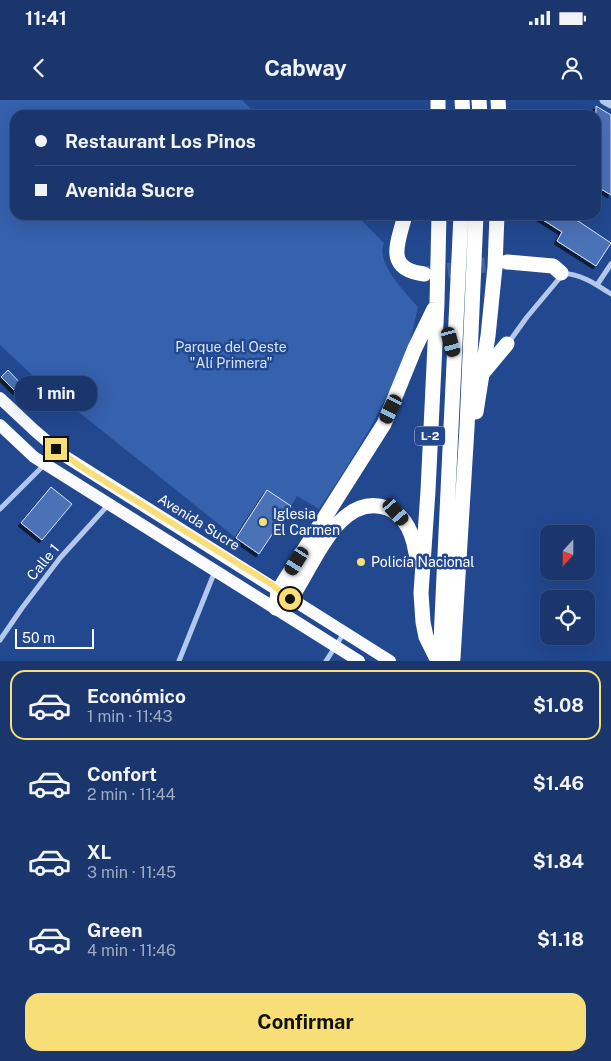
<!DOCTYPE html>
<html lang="es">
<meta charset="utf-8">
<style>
body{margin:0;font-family:"Public Sans",sans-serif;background:#233e72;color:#f1f3f6;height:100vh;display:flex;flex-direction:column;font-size:19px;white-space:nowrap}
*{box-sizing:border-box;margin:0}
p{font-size:16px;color:#9fabc2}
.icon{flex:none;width:28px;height:28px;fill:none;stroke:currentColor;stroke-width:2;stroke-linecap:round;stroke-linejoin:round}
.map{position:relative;height:561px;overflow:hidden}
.sheet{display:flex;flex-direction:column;background:#1a366c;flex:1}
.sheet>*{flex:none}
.hud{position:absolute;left:10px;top:10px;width:591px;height:110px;border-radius:15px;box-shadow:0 5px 20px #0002,0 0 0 1px #38507f;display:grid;align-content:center;height:110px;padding:0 25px;background:#1a366c}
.needle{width:32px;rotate:201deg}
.fabs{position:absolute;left:540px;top:425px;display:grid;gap:10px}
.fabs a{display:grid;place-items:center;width:55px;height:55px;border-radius:10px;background:#1a366c;box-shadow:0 5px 20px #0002,0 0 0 1px #38507f;font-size:25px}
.scale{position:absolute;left:15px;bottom:12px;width:79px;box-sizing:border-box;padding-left:5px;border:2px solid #fff;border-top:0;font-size:14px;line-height:18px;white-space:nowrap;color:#fff;-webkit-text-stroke:4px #224890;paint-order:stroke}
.end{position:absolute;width:22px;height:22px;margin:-11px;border:6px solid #f8de76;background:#111;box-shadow:0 0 0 2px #111}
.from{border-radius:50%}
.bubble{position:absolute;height:35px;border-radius:15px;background:#1a366c;box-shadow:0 5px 20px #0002,0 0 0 1px #38507f;font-size:16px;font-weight:700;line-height:35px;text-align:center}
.car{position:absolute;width:15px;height:30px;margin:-15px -8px;border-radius:6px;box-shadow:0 0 4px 1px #0007;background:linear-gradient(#222 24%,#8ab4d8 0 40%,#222 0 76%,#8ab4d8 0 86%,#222 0)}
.hud b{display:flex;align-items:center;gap:18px;height:48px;font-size:19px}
.hud b+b{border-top:1px solid #38507f}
.hud i{width:12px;height:12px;background:#f1f3f6}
ul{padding:9px 0 0;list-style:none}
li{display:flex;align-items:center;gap:15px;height:70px;margin:0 10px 8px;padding:0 15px;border:2px solid transparent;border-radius:15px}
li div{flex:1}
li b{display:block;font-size:19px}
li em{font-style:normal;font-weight:700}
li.selected{border-color:#f8de76}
li>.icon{width:45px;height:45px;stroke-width:1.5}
.primary-button{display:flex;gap:10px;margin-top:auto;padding:10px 25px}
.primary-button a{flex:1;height:58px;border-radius:15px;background:#f8de76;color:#111;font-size:20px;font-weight:700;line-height:58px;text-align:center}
.status{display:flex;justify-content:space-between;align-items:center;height:35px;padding:0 25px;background:#1a366c;direction:ltr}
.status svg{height:14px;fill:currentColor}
header{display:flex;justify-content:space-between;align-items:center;height:65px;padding:0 25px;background:#1a366c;font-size:22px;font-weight:700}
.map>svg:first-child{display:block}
.green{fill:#3661ad}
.building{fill:#4b71b7;stroke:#d8e4f9;filter:url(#shadow)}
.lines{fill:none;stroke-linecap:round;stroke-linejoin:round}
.motorway-tunnel{stroke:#4363a1;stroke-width:15;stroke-dasharray:15 8;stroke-linecap:butt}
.minor{stroke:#b3c8ec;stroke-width:5}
.tertiary{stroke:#b3c8ec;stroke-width:9}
.primary{stroke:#f9fbff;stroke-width:12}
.motorway{stroke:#fff;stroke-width:15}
.route{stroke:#f8de76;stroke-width:6}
.poi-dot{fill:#f8de76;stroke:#224890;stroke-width:2}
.labels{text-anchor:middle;stroke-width:5;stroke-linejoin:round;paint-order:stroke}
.shield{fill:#224890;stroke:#bdc8de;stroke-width:1}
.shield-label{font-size:12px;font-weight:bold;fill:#fff}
.park-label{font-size:14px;fill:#d8e4f9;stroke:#224890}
.poi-label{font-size:14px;fill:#fff;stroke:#224890;text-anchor:start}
.street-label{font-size:14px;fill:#fff;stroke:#224890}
</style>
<div class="status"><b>11:41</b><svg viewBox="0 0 49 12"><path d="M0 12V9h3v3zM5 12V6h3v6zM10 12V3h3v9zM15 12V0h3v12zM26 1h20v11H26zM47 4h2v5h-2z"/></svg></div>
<header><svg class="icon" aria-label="back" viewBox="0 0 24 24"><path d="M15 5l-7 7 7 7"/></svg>Cabway<svg class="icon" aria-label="person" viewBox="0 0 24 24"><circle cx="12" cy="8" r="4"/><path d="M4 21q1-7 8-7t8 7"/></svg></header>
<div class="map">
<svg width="611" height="561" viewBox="0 0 611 561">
<defs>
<filter id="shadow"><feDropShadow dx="-3" dy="3" stdDeviation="0" flood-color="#0009"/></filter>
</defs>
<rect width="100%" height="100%" fill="#224890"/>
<path class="green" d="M 0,0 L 242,0 L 257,15 L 15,15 L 15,115 L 356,115 L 384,143 C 375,163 406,193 418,207 C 414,222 412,238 406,252 C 385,308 353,359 319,409 L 297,396 L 291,406 L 267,390 L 236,438 L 30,273 L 0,245 Z"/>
<path class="building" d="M 596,6 L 611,15 L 611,95 L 596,86 Z
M 535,115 L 569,115 L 611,143 L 596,166 L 557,141 L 562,132 Z
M 8,270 L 22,285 L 16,292 L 1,277 Z
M 51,387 L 72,404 L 42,440 L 21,423 Z
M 267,390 L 291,406 L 259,454 L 236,438 Z"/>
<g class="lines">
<path class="motorway-tunnel" d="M 425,174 L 507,162"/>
<path class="minor" d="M 597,185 L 611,164
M 509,242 L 527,217 L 558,180 L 561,173 C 581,174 594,183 611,194
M 0,409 L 45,364 L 56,349
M 0,540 L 22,508 L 60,458 L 109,404
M 179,561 L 215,471
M 326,561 L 344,533"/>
<path class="tertiary" d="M 604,0 L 611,4"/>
<path class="primary" d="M 0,298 L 34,330 L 63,355 L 390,561
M 0,325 L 34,357 L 359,561"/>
<path class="motorway" d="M 438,0 L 438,15
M 462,0 L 463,15
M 479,0 L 480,15
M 498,0 L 499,15
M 405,115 C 398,143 384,169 424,174
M 507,162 L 553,166 L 561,173
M 482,274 L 507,244
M 476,312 L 488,236 L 495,167 L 497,115
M 276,508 L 278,491 L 384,324 L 415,248 L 434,209
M 276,508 C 281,505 286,503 289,500 C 294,495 298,486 302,480 C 319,451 344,393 387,408 C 409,416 415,441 417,462
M 453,558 L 467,328 L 476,115
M 438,561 L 426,537 L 423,522 L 421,493 L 428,391 L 437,203 L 439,115
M 440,561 L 461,115"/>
</g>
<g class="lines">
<path class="route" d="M 56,349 L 86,370 L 271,484 L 290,499"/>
</g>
<g class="poi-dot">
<circle cx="263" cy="422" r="5"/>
<circle cx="361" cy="462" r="5"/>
</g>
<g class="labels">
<rect class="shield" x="415" y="326.5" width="30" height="19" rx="4"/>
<g class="shield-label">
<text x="430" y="340">L-2</text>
</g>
<g class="park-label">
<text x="231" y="252">Parque del Oeste<tspan x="231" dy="16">"Alí Primera"</tspan></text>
</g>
<g class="poi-label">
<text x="273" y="419">Iglesia<tspan x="273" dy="16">El Carmen</tspan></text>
<text x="371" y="467">Policía Nacional</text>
</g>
<g class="street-label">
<text transform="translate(199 422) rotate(32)" y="5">Avenida Sucre</text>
<text transform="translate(43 462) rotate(-51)" y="5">Calle 1</text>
</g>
</g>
</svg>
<div class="fabs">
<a><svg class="needle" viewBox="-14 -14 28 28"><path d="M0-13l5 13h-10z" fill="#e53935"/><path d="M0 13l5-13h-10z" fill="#9fabc2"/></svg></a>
<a><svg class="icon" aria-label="locate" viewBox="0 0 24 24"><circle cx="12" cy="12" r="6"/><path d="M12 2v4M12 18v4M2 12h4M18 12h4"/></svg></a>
</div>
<div class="scale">50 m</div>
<i class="end from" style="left:290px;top:499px"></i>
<i class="end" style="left:56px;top:349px"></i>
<div class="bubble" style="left:15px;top:276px;width:82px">1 min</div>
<i class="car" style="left:451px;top:242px;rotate:165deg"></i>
<i class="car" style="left:391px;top:309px;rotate:206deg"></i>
<i class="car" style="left:396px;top:412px;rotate:139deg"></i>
<i class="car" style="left:297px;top:461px;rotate:212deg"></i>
<div class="hud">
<b><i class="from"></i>Restaurant Los Pinos</b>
<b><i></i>Avenida Sucre</b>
</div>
</div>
<section class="sheet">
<ul>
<li class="selected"><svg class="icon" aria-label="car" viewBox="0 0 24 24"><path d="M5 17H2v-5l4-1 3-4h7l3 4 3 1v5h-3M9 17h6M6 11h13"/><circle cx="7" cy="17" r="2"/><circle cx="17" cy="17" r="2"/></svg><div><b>Económico</b><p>1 min · 11:43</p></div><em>$1.08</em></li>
<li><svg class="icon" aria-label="car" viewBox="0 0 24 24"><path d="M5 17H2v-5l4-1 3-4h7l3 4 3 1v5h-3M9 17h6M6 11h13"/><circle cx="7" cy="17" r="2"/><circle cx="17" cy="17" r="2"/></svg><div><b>Confort</b><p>2 min · 11:44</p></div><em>$1.46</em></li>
<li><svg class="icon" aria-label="car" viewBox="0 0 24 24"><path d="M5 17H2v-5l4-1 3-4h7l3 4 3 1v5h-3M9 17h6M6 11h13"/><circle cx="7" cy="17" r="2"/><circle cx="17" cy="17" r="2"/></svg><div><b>XL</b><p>3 min · 11:45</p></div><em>$1.84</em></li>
<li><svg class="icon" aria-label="car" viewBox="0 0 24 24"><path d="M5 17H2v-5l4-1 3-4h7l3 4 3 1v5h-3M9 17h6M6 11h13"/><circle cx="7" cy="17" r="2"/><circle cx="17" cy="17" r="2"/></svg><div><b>Green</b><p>4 min · 11:46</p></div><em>$1.18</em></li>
</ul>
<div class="primary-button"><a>Confirmar</a></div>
</section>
